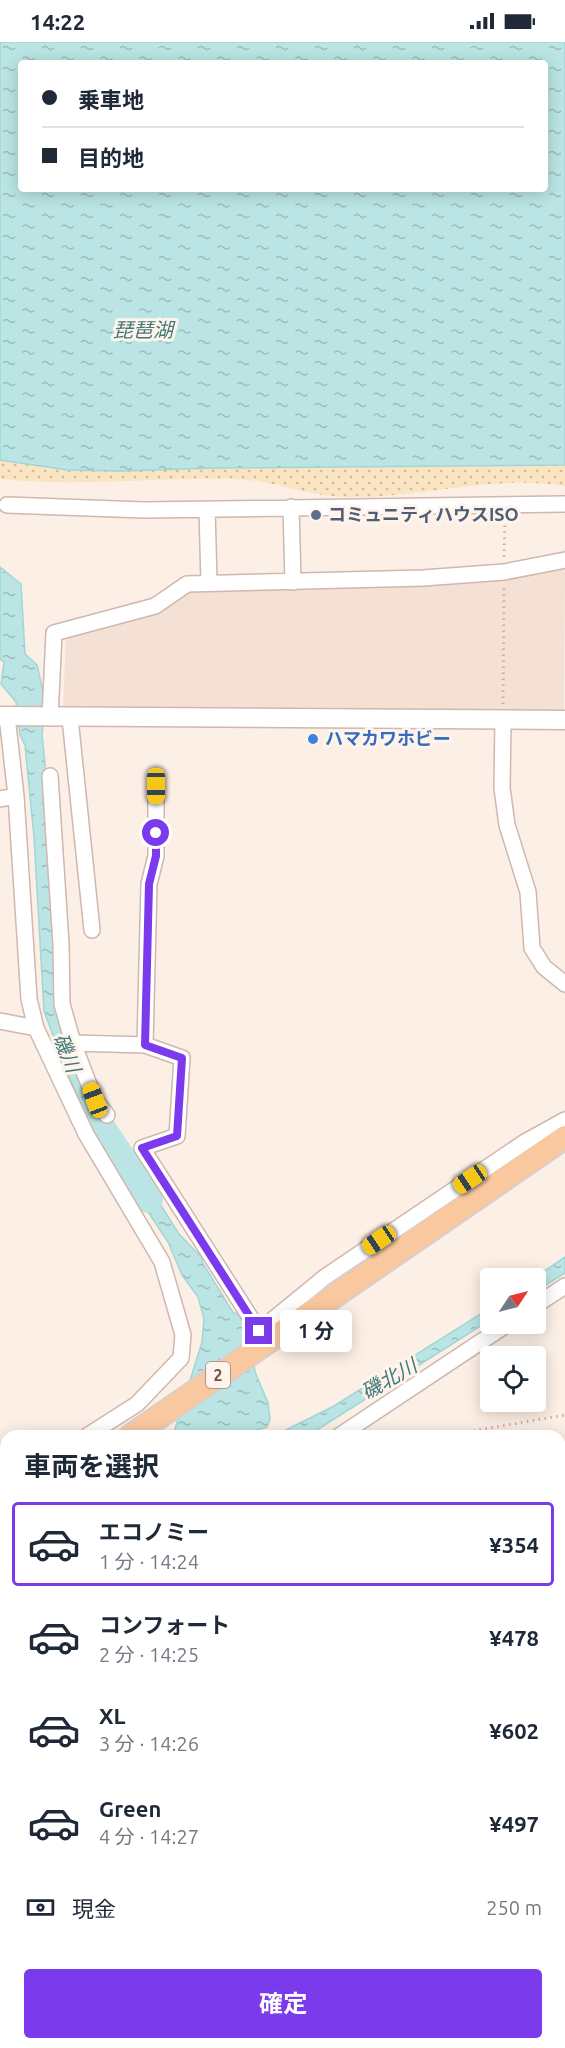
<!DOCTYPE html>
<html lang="ja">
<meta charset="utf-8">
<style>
body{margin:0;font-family:Ubuntu,"Noto Sans JP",sans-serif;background:#f2f2f3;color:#1f2937;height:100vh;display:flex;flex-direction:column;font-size:22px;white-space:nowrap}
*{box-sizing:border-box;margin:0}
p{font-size:20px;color:#747a83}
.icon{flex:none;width:33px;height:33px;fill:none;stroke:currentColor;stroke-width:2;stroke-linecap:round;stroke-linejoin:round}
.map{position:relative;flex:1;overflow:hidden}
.drawer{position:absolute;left:0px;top:1388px;width:566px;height:620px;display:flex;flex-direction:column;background:#fff;border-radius:18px 18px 0 0;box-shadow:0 3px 15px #0003}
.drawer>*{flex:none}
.banner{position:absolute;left:18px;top:18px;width:530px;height:132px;border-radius:6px;box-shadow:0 3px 15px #0003;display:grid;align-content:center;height:132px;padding:0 24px;background:#fff}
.needle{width:39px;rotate:55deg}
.tools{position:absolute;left:480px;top:1226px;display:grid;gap:12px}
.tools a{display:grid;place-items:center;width:66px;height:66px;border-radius:6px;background:#fff;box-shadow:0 3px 15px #0003;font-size:30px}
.end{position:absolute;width:27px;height:27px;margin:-14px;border:8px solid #7c3aed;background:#fff;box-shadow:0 0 0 3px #fff}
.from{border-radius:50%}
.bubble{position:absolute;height:42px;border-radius:6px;background:#fff;box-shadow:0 3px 15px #0003;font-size:20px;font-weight:700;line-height:42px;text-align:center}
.car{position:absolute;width:18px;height:36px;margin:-18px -9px;border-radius:8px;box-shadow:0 0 4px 2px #0007;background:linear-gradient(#f5c518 24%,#345 0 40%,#f5c518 0 76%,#345 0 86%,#f5c518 0)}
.banner b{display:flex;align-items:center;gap:21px;height:57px;font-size:22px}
.banner b+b{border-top:2px solid #e0e1e3}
.banner i{width:15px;height:15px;background:#1f2937}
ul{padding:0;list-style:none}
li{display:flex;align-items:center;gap:18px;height:84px;margin:0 12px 9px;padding:0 12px;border:3px solid transparent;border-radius:6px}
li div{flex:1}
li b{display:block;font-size:22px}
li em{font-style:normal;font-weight:700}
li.current{border-color:#7c3aed}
li>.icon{width:54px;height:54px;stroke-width:1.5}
h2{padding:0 24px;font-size:27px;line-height:72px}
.pay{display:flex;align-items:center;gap:15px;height:66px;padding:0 24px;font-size:22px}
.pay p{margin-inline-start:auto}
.primary-button{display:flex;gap:12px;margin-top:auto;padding:12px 24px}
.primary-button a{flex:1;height:69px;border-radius:6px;background:#7c3aed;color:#fff;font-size:24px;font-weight:700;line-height:69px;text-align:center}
.status{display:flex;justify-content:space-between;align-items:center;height:42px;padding:0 30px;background:#fff;direction:ltr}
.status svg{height:16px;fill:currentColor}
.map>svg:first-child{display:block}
.residential{fill:#f4e0d4}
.sand{fill:url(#sand-dots)}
.water{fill:url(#water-ripples);stroke:#a0d7d6;stroke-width:1.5;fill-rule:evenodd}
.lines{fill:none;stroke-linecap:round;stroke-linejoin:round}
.stream{stroke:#a0d7d6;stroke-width:4.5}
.river{stroke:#bae5e4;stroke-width:28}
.minor-casing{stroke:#d0b7af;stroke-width:18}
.tertiary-casing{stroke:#d0b7af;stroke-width:21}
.primary-casing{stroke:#d8cfcd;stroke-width:26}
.path{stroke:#d6aca0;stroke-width:3;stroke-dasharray:1.5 4.5;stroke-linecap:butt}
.minor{stroke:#fff;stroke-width:15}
.tertiary{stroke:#fff;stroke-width:18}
.primary{stroke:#f9c89f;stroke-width:22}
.route{stroke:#7c3aed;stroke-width:8}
.service-dot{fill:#5c6f8a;stroke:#fff4ec;stroke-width:2}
.shop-dot{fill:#3f7fe0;stroke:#fff4ec;stroke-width:2}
.labels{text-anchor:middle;stroke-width:6;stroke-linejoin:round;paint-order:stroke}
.shield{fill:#fff4ec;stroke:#9e837b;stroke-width:1.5}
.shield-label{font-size:16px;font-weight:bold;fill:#75524b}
.service-label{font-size:18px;font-weight:bold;fill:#4e5e75;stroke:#fff4ec;text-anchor:start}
.shop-label{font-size:18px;font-weight:bold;fill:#366cbe;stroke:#fff4ec;text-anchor:start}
.water-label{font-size:20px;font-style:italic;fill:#3f7a79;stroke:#fff4ec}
</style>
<div class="status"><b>14:22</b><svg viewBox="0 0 49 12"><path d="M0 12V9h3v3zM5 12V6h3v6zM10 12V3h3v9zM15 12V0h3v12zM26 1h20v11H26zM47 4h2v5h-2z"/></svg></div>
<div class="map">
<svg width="565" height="2006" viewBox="0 0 565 2006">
<defs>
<pattern id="sand-dots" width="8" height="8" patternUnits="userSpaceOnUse" patternTransform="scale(1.5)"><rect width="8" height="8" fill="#fbe4c1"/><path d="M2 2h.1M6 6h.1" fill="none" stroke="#d0bb9f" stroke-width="1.8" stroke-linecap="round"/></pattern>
<pattern id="water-ripples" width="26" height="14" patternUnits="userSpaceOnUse" patternTransform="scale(1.5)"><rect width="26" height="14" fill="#bae5e4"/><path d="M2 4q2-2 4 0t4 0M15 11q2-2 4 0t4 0" fill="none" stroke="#9cbcbb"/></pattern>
</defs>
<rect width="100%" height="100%" fill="#fcefe5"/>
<path class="residential" d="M 565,524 L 564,671 L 63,670 L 66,589 L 109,580 L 173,547 Z"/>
<path class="sand" d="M 0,418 L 68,428 L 121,429 L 214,426 L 565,423 L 565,444 C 491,432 418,457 343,455 C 307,454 272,438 236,437 C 157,435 79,445 0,437 Z"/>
<path class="water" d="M 0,0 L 565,0 L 565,423 L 214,426 L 121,429 L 68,428 L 0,418 ZM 21,21 L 544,21 L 544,147 L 21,147 Z
M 0,525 L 21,542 L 25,612 L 37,623 L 46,663 L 42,692 L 50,773 L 57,957 L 97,1066 L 118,1098 L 108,1105 L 87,1073 L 65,1026 L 44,969 L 34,795 L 25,703 L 20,693 L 16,660 L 1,642 L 4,620 L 0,617 Z
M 134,1121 L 179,1192 L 203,1217 L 202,1220 L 234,1272 L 237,1270 L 250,1291 L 255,1330 L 268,1361 L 270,1377 L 267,1385 L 252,1389 L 252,1393 L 173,1393 L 202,1300 L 204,1277 L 198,1255 L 182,1233 L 168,1200 L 129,1141 L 132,1139 L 124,1127 Z
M 565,1215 L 565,1231 L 536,1249 L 534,1236 Z
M 490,1266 L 490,1278 L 309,1393 L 276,1393 L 334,1364 Z"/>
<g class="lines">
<path class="stream" d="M 0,1431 L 6,1430"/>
<path class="river" d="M 91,1070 L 149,1157"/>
<g class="minor-casing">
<path id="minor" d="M 7,463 L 144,468 L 565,462
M 291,465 L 293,540
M 207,467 L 209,540
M 7,674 L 16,754 L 29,957 L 36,986 L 86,1092 L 162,1220 L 183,1293 L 181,1316 L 137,1362 L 87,1394
M 50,676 L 54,591 L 155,564 L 187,542 L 423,536 L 504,530 L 565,518
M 70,676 L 92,888
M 503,679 L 502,746 L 507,783 L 528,850 L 532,906 L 544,925 L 565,942
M 50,734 L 61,902 L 62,962 L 73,1001 L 95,1058 L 107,1073
M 0,757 L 16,754
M 0,979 L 36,986
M 145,1003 L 182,1016 L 177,1094 L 142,1106 L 259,1289 L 325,1235 L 525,1100 L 565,1078
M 49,1012 L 73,1001 L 145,1003 L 149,842 L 156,814 L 156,744
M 536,1263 L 565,1244
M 339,1394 L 509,1281
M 0,1422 L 6,1420
M 0,1920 L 6,1920"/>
</g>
<g class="tertiary-casing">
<path id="tertiary" d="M 0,674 L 565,678"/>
</g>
<g class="primary-casing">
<path id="primary" d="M 131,1394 L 565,1095
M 0,1469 L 6,1467"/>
</g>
<path class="path" d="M 504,515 L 505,477
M 503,662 L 504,543
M 444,1394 L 565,1373
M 560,1866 L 565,1865
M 0,1880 L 6,1880
M 74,2001 L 75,2006
M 451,2001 L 451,2006"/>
<use href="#minor" class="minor"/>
<use href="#tertiary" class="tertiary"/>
<use href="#primary" class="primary"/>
</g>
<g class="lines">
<path class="route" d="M 156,791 L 156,814 L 149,842 L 145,1003 L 182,1016 L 177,1094 L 142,1106 L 259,1289"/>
</g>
<circle class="service-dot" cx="316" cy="473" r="6"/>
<circle class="shop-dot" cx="313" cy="697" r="6"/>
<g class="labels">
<rect class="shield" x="206" y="1320" width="24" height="26" rx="4.5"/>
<g class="shield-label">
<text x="218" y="1339">2</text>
</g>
<g class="service-label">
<text x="328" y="479">コミュニティハウスISO</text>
</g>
<g class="shop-label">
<text x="325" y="703">ハマカワホビー</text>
</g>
<g class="water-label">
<text x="143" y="295">琵琶湖</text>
<text transform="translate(67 1011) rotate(68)" y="7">磯川</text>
<text transform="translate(389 1337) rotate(-30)" y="7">磯北川</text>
</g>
</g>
</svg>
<div class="tools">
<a><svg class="needle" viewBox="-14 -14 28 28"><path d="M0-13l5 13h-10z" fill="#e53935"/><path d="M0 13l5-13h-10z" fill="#747a83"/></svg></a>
<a><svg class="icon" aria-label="locate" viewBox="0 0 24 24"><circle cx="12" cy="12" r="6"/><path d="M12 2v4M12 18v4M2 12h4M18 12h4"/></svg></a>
</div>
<i class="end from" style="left:156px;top:791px"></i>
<i class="end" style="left:259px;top:1289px"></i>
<div class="bubble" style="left:280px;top:1268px;width:72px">1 分</div>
<i class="car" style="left:156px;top:744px;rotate:180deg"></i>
<i class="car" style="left:95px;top:1058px;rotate:339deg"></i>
<i class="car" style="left:470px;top:1137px;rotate:236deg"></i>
<i class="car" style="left:379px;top:1198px;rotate:236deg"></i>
<div class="banner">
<b><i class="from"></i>乗車地</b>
<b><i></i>目的地</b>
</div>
<section class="drawer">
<h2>車両を選択</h2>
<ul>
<li class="current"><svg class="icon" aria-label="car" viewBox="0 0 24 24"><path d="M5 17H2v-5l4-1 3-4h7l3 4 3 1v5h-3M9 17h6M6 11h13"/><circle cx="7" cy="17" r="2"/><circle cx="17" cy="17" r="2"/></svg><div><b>エコノミー</b><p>1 分 · 14:24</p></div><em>¥354</em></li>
<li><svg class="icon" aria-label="car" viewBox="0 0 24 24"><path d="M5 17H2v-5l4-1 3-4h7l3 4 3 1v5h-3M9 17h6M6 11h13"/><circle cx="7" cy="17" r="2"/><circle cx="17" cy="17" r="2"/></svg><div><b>コンフォート</b><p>2 分 · 14:25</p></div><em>¥478</em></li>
<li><svg class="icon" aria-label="car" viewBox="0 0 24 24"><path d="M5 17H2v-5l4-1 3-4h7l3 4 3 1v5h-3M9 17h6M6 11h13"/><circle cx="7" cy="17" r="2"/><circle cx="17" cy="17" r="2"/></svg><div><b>XL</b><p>3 分 · 14:26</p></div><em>¥602</em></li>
<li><svg class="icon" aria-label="car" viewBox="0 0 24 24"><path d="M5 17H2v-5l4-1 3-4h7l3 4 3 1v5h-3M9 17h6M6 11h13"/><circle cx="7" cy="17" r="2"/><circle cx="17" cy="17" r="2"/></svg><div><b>Green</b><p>4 分 · 14:27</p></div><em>¥497</em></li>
</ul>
<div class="pay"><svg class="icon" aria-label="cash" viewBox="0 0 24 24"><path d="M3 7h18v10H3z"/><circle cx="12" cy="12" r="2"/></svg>現金<p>250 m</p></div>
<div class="primary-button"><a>確定</a></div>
</section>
</div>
